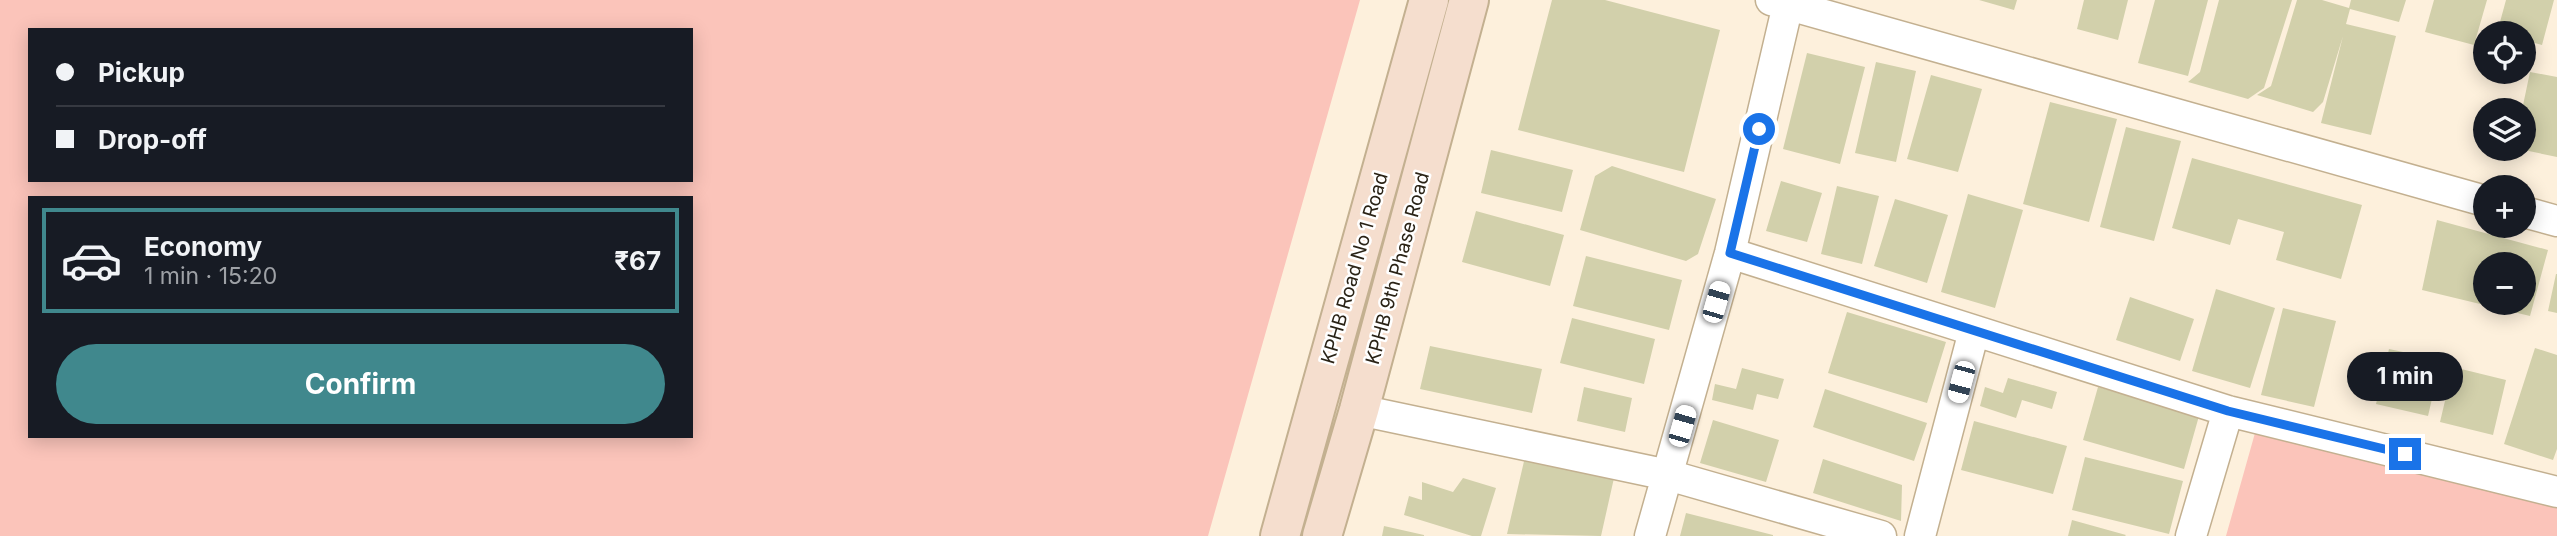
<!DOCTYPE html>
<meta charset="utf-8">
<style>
body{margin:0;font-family:Inter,sans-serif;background:#20242c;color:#f1f3f6;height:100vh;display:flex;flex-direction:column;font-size:26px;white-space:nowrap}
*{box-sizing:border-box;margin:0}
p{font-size:23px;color:#9ea1a6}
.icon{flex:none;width:38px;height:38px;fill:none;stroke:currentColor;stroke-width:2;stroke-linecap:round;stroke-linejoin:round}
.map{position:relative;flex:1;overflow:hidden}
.drawer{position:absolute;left:28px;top:196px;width:665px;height:242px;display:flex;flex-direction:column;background:#171b24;border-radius:0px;box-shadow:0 4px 18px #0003}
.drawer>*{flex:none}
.banner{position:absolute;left:28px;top:28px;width:665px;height:154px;border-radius:0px;box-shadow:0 4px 18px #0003;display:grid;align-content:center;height:154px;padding:0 28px;background:#171b24}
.buttons{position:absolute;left:2473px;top:21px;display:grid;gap:14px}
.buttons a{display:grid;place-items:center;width:63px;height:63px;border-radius:50%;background:#171b24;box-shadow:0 4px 18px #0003;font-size:35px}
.end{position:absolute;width:32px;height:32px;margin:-16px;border:9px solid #1a73e8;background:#fff;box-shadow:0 0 0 4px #fff}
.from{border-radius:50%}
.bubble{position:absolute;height:49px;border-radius:24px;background:#171b24;box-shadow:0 4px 18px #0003;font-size:23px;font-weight:700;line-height:49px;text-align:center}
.car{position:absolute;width:21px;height:42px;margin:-21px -10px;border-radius:9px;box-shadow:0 0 5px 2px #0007;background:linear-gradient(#fff 24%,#345 0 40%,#fff 0 76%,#345 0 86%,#fff 0)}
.banner b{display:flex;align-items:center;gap:24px;height:66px;font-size:26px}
.banner b+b{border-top:2px solid #363941}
.banner i{width:18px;height:18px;background:#f1f3f6}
ul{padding:12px 0 0;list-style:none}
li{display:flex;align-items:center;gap:21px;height:105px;margin:0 14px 10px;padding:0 14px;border:4px solid #363941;border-radius:0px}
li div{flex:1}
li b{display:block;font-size:26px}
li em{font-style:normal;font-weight:700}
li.on{border-color:#40888d}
li>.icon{width:63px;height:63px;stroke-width:1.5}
.button{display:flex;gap:14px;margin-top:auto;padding:14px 28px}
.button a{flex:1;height:80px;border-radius:42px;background:#40888d;color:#fff;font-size:28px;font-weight:700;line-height:80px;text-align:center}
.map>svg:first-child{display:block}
.green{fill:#fbc4ba;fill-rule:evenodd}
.building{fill:#d2d0ab;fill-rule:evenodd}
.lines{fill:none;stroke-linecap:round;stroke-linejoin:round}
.street-casing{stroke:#c3b090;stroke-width:33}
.secondary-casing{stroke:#c3b090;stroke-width:42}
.street{stroke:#fff;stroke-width:30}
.secondary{stroke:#f5dece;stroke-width:38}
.route{stroke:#1a73e8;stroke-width:9}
.labels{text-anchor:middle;stroke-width:5;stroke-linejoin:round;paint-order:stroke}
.street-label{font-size:19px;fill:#2a2316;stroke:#fff}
</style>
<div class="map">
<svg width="2557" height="536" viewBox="0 0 2557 536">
<rect width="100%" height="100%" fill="#fdf0dc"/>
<path class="green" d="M 0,0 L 1360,0 L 1208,536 L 0,536 ZM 30,30 L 691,30 L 691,180 L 30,180 ZM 30,198 L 691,198 L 691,436 L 30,436 Z
M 2255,433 L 2502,489 L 2557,505 L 2557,536 L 2226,536 Z"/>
<path class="building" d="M 1552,0 L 1605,0 L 1720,30 L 1684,172 L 1518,130 Z
M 1979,0 L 2017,0 L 2014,10 Z
M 2084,0 L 2128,0 L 2118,40 L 2077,29 Z
M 2155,0 L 2208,0 L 2188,76 L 2138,63 Z
M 2219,0 L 2292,0 L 2264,88 L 2248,99 L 2188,82 L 2200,72 Z
M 2297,0 L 2322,0 L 2349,8 L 2351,0 L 2406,0 L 2399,22 L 2350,9 L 2346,24 L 2396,36 L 2371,135 L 2321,123 L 2343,36 L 2323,102 L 2313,112 L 2257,95 L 2271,86 Z
M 2434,0 L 2487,0 L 2474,45 L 2425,32 Z
M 2506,0 L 2554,0 L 2542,45 L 2524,40 L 2524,33 L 2497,33 Z
M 1807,53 L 1865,67 L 1840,164 L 1783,149 Z
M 1876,62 L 1916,71 L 1896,162 L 1855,153 Z
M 2530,72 L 2557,77 L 2557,157 L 2524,150 L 2522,110 Z
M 1931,75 L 1982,89 L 1958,172 L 1907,159 Z
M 2050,102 L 2117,119 L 2089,222 L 2023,204 Z
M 2126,127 L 2181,141 L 2154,241 L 2100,227 Z
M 1491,150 L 1573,170 L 1562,212 L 1481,193 Z
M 2192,158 L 2362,205 L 2341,279 L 2276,260 L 2284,232 L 2238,219 L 2230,245 L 2172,228 Z
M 1612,166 L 1716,199 L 1698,254 L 1686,261 L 1580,230 L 1595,176 Z
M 1781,181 L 1822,193 L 1807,242 L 1766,231 Z
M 1837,186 L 1879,196 L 1862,264 L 1821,254 Z
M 1968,194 L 2023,210 L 1995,308 L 1941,292 Z
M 1895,199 L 1948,215 L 1927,283 L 1874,266 Z
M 1476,211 L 1564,235 L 1550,286 L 1462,262 Z
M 2437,220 L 2548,250 L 2530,316 L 2422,290 ZM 2485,264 L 2524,264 L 2524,303 L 2485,303 Z
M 1586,256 L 1682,280 L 1669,330 L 1573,306 Z
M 2556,274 L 2557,274 L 2557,313 L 2548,311 Z
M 2216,289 L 2275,308 L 2250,388 L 2192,371 Z
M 2130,297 L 2194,319 L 2180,361 L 2116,340 Z
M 2283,308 L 2336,321 L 2314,407 L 2261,395 Z
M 1847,312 L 1946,342 L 1927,403 L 1828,373 Z
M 1572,318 L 1655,339 L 1644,384 L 1560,363 Z
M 1430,346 L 1542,369 L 1532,413 L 1420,389 Z
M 2535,348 L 2557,355 L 2557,449 L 2553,460 L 2504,444 Z
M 2389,349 L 2441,360 L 2428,416 L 2376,404 Z
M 2453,367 L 2506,380 L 2493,435 L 2440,422 Z
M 1742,368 L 1784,379 L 1778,399 L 1757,394 L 1753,410 L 1712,400 L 1715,384 L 1736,389 Z
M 2008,378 L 2057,392 L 2052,409 L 2022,400 L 2016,418 L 1980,406 L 1985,387 L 2003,393 Z
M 1584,387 L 1632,398 L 1625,432 L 1577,421 Z
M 2098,387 L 2199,416 L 2184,469 L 2083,440 Z
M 1825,389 L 1927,423 L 1914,461 L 1813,427 Z
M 1713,420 L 1779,440 L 1766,482 L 1700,463 Z
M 1974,421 L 2067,446 L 2053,494 L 1961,470 Z
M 1525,457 L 1614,478 L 1601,536 L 1507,534 Z
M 2085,457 L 2183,481 L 2169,534 L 2072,510 Z
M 1823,459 L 1902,485 L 1901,521 L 1813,493 Z
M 1463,478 L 1496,488 L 1481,536 L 1472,536 L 1404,515 L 1409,496 L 1422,500 L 1422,482 L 1453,492 Z
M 1686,513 L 1773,535 L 1773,536 L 1680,536 Z
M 2072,520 L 2126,535 L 2125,536 L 2068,536 Z
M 1384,526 L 1424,535 L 1424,536 L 1382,536 Z"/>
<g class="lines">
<g class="street-casing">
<path id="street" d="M 1771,0 L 2485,201
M 2524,212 L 2557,221
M 1730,253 L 2228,411 L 2557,492
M 1359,410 L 1668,475 L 1881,536
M 1650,536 L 1730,253 L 1789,0
M 1920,536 L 1974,331
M 2191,536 L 2228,411"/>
</g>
<g class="secondary-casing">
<path id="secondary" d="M 1280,536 L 1429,0
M 1322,536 L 1359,410 L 1469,0"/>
</g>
<use href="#street" class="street"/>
<use href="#secondary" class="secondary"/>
</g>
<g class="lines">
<path class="route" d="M 1759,129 L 1730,253 L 2228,411 L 2405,454"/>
</g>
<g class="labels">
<g class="street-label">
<text transform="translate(1354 268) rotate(-74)" y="7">KPHB Road No 1 Road</text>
<text transform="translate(1397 268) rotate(-75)" y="7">KPHB 9th Phase Road</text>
</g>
</g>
</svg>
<div class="buttons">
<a><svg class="icon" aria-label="locate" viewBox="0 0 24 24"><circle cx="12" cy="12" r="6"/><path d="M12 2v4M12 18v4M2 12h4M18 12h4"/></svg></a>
<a><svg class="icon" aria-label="layers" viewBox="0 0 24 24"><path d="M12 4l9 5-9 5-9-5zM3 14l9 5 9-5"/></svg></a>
<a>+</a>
<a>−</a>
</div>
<i class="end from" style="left:1759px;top:129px"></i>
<i class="end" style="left:2405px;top:454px"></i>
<div class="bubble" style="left:2347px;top:352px;width:116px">1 min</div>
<i class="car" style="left:1716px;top:302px;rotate:16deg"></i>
<i class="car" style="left:1961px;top:382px;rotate:195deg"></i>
<i class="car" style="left:1682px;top:426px;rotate:16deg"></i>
<div class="banner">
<b><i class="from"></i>Pickup</b>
<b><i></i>Drop-off</b>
</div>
<section class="drawer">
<ul>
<li class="on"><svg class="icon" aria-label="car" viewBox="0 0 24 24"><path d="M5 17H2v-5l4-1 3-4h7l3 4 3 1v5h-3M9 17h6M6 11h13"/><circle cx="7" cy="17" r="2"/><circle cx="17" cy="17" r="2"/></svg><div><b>Economy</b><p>1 min · 15:20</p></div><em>₹67</em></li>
</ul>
<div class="button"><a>Confirm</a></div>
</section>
</div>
